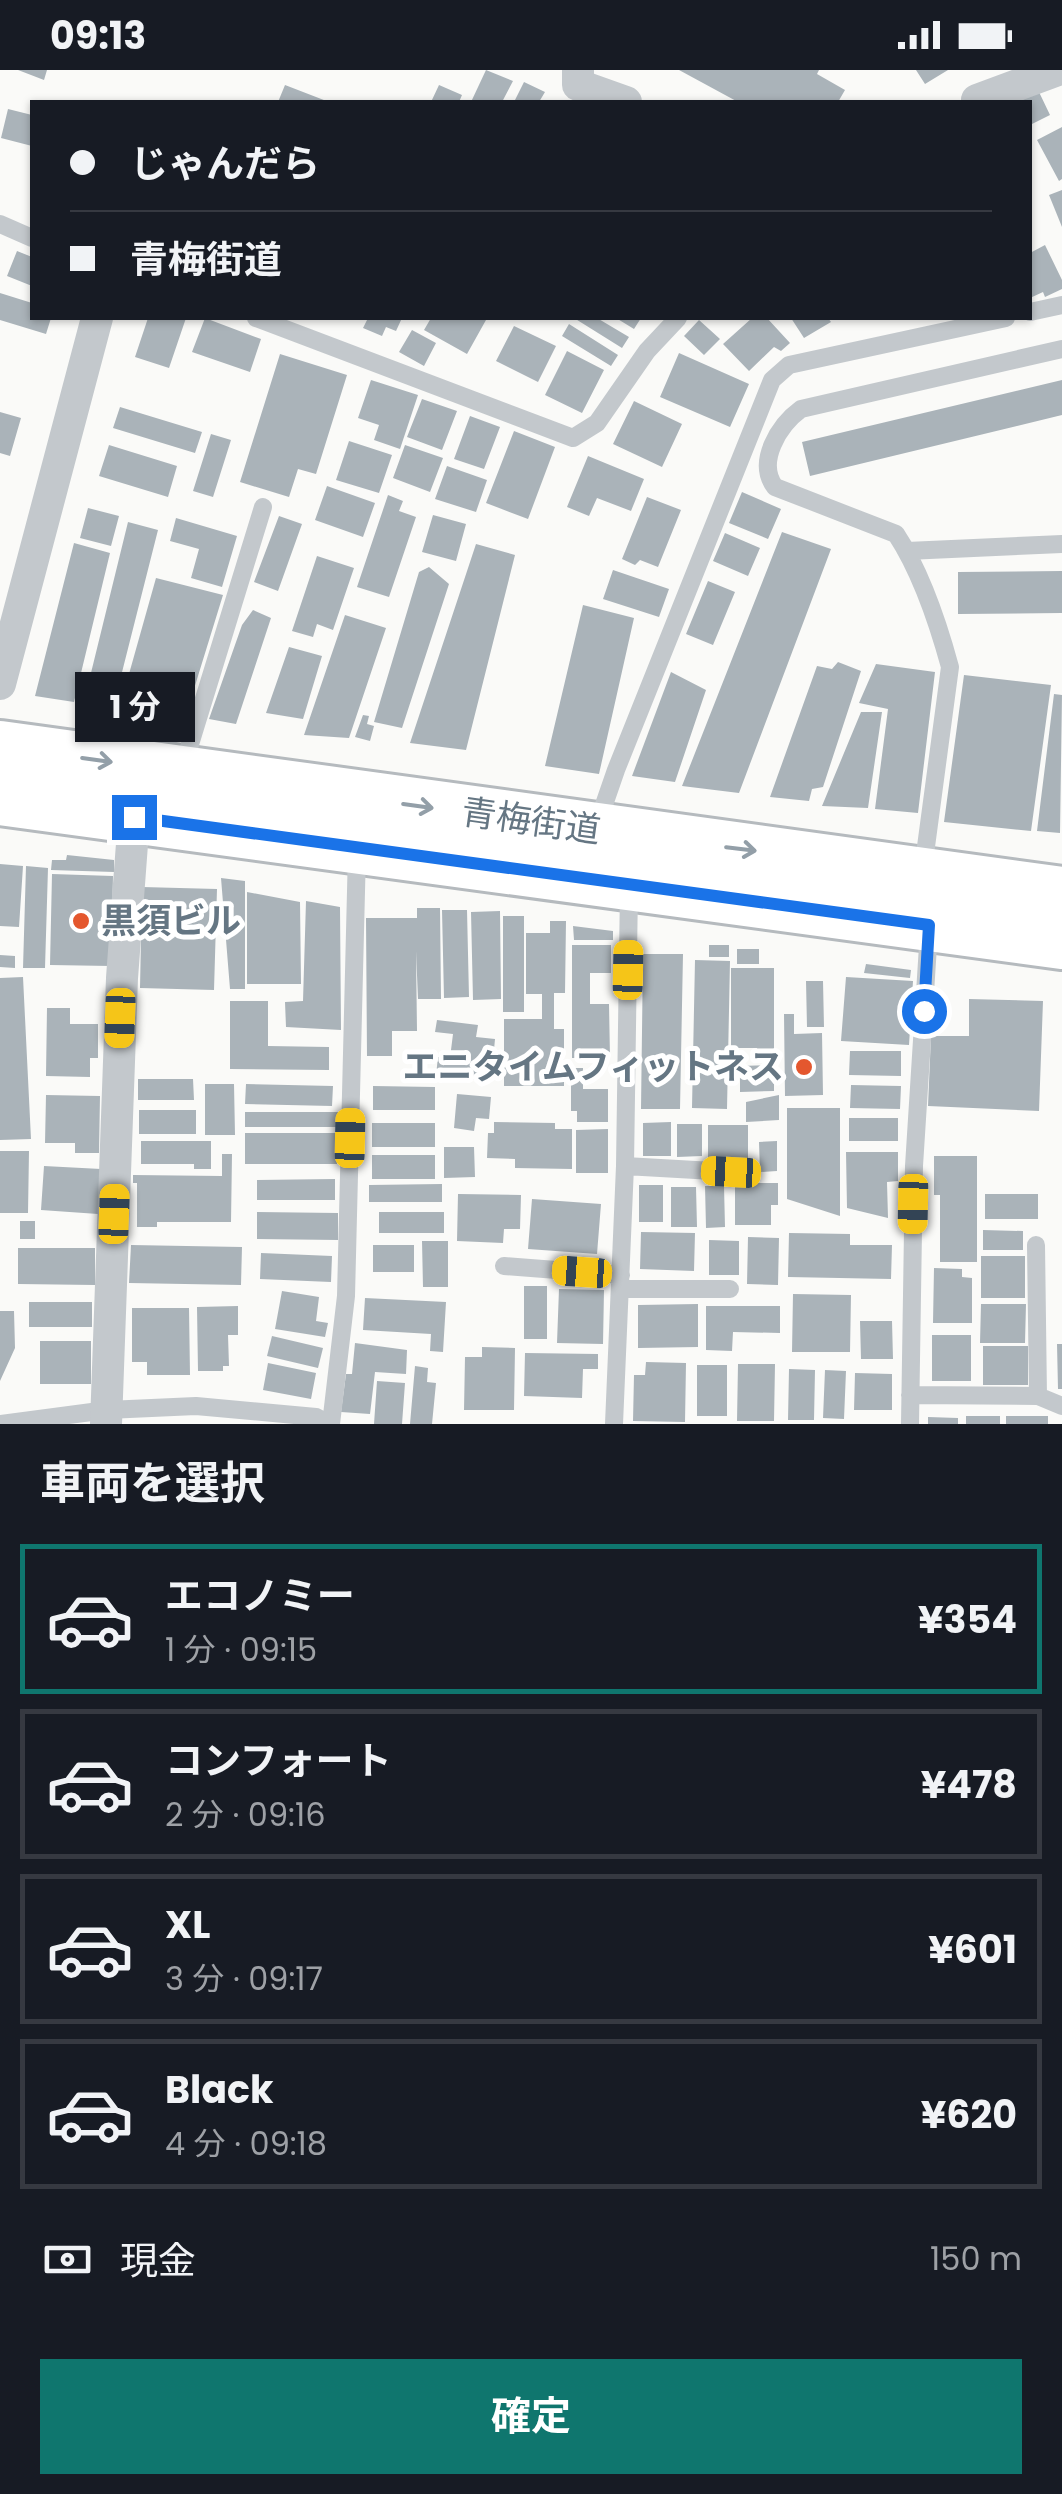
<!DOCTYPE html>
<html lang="ja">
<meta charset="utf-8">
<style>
body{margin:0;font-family:Poppins,"Noto Sans JP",sans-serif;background:#20242c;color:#f1f3f6;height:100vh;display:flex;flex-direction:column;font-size:38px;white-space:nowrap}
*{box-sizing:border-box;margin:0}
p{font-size:32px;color:#9ea1a6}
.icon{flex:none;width:55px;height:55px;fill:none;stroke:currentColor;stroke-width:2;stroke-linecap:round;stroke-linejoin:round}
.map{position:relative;height:1354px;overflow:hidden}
.details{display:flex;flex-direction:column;background:#171b24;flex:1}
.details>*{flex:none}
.banner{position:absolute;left:30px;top:30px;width:1002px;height:220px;border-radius:0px;box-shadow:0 2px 8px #0004;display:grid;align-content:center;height:220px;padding:0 40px;background:#171b24}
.end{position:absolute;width:45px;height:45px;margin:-22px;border:12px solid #1a73e8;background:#fff;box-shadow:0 0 0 5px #fff}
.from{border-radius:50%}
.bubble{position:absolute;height:70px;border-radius:0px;background:#171b24;box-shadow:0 2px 8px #0004;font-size:32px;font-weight:700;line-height:70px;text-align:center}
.car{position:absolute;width:30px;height:60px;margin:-30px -15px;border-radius:12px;box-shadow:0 0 8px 2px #0007;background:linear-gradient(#f5c518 24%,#345 0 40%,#f5c518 0 76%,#345 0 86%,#f5c518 0)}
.banner b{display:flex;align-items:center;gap:35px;height:95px;font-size:38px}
.banner b+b{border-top:2px solid #363941}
.banner i{width:25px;height:25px;background:#f1f3f6}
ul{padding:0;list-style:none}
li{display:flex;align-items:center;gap:30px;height:150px;margin:0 20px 15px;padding:0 20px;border:5px solid #363941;border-radius:0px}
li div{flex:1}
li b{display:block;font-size:38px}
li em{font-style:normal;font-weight:700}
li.current{border-color:#0f766e}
li>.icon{width:90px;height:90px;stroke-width:1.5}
h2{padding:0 40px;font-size:45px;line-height:120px}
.pay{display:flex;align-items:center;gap:25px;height:110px;padding:0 40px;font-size:38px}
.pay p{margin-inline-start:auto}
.action{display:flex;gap:20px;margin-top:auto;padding:20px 40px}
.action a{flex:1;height:115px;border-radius:0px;background:#0f766e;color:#fff;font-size:40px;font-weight:700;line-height:115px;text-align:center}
.status{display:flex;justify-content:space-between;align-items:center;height:70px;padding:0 50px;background:#171b24;direction:ltr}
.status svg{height:28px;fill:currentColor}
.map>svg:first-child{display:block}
.building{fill:#aab3b9}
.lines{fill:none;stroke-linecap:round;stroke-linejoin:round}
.primary-casing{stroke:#b5babe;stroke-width:58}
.lane{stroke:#c3c8cc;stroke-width:18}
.street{stroke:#c3c8cc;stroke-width:32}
.primary{stroke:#fff;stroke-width:52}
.oneway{stroke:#939fa8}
.route{stroke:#1a73e8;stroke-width:12}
.poi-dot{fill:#e4572e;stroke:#fff;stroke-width:4}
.labels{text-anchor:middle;stroke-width:10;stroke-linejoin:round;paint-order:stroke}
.street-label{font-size:35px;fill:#657683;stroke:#fff}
.poi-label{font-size:35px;font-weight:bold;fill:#657683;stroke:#fff;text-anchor:start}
</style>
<div class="status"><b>09:13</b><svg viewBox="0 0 49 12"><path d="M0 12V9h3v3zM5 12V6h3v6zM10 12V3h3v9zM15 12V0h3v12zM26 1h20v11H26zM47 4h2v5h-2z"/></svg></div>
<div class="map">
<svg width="1062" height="1354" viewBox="0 0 1062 1354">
<rect width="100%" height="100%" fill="#fafaf8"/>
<path class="building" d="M 18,0 L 47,0 L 44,10 Z
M 486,0 L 513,11 L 502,32 L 471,32 Z
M 679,0 L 819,0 L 817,4 L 845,20 L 838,32 L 738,32 Z
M 916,0 L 948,0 L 925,14 Z
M 524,12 L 545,22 L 539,32 L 514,32 Z
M 285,15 L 329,32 L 278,32 Z
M 439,15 L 462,25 L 459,32 L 431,32 Z
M 1039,22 L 1050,45 L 1030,55 L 1030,32 L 1017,32 Z
M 8,39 L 32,45 L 32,76 L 1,68 Z
M 1062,57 L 1062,109 L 1059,111 L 1037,70 Z
M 1062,120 L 1062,157 L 1049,125 Z
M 1045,175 L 1062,210 L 1062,219 L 1045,227 L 1043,222 L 1030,228 L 1030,183 Z
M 17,181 L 32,187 L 32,216 L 7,206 Z
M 0,223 L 32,233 L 32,248 L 51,248 L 46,264 L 0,250 Z
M 148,248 L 186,248 L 169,298 L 135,287 Z
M 205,248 L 261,269 L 250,302 L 192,282 Z
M 368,248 L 402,248 L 396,261 L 386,257 L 382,266 L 363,258 Z
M 431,248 L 482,248 L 486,250 L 467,284 L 424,260 Z
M 574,248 L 597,248 L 629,267 L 622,278 Z
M 616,248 L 641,248 L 634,259 Z
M 752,248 L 767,248 L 790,273 L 781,281 L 774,277 L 749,301 L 723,274 Z
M 791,248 L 828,248 L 831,252 L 804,268 Z
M 699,250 L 720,269 L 704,285 L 684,266 Z
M 569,254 L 618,285 L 611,296 L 562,266 Z
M 514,256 L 556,276 L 538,312 L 496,291 Z
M 412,260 L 436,273 L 424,296 L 399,282 Z
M 567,281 L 604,300 L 582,343 L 545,325 Z
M 679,283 L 749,314 L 730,357 L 660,327 Z
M 280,284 L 347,305 L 316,404 L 298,399 L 289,427 L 240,412 Z
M 371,310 L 418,325 L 400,379 L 374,370 L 379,355 L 358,348 Z
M 1062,310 L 1062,345 L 810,406 L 802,372 Z
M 422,329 L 457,341 L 442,380 L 407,367 Z
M 634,331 L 682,354 L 662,397 L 613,374 Z
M 120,337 L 202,362 L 195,383 L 113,358 Z
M 0,342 L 21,348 L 10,386 L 0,383 Z
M 470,346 L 500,357 L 484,399 L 454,389 Z
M 514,361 L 555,377 L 528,449 L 486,433 Z
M 211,364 L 231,370 L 213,427 L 193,421 Z
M 349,371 L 392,385 L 379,423 L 336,410 Z
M 109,375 L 177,396 L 168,427 L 99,406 Z
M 405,375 L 443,388 L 430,422 L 393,408 Z
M 588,386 L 644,409 L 631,441 L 597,428 L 589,446 L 567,437 Z
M 447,396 L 487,410 L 476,442 L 435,429 Z
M 327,416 L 375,433 L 363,467 L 315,450 Z
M 742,422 L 781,439 L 768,469 L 729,453 Z
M 388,425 L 403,431 L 399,441 L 416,447 L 389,527 L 357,517 Z
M 647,427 L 681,440 L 658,497 L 640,490 L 635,495 L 622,489 Z
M 88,438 L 119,446 L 111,476 L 80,468 Z
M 433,445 L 466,454 L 456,491 L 422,482 Z
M 279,446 L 302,454 L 278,521 L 254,512 Z
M 176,448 L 237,466 L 222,517 L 191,508 L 199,479 L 170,471 Z
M 128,452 L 158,460 L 118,618 L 89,611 Z
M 782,462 L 831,479 L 739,723 L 682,716 Z
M 725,463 L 760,478 L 748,506 L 713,491 Z
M 74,473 L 110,483 L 74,632 L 35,626 Z
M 476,474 L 515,485 L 466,680 L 410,673 Z
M 317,486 L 354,498 L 333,560 L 317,554 L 313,567 L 292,561 Z
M 429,497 L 449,514 L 402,658 L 374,652 L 419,502 Z
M 613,500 L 669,519 L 659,547 L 603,529 Z
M 1062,501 L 1062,543 L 958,544 L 958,502 Z
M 156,508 L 223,525 L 185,648 L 120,636 Z
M 708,511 L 735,522 L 713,575 L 686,564 Z
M 583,535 L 634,548 L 599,704 L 545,696 Z
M 253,540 L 271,548 L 236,654 L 209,649 L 242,555 Z
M 345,545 L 386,558 L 349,668 L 304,665 Z
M 289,577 L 322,586 L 303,649 L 266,643 Z
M 838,592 L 861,601 L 823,717 L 812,719 L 809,731 L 770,727 L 817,596 L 832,599 Z
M 876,594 L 935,602 L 918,743 L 875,739 L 888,639 L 859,633 Z
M 671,602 L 706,620 L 675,712 L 632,706 Z
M 964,605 L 1051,615 L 1031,761 L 944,752 Z
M 1054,624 L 1062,625 L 1060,763 L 1037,761 Z
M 861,642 L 882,642 L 868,738 L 822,736 Z
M 363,645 L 369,646 L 367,654 L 374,656 L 370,671 L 355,667 Z
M 67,785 L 114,790 L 114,802 L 51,800 L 52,790 L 66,790 Z
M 0,794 L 23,796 L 19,857 L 0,856 Z
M 26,796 L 48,798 L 45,898 L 23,898 Z
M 52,804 L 113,806 L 111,896 L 50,895 Z
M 221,808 L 245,811 L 245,919 L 230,919 Z
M 142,817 L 217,819 L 214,920 L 140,918 Z
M 247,822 L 300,832 L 301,914 L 247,914 Z
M 306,831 L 340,837 L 341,960 L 286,957 L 285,932 L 303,931 Z
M 417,838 L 440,838 L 441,929 L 418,929 L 416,881 L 417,961 L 392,961 L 392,986 L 367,986 L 366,848 L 417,848 Z
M 442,840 L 467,840 L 469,927 L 444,928 Z
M 500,841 L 501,929 L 473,930 L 471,842 Z
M 503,846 L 524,846 L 524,942 L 503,942 Z
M 550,851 L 566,851 L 565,923 L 554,923 L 554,959 L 564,959 L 564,1016 L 504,1016 L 504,949 L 542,949 L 542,924 L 526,924 L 526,863 L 550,863 Z
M 573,856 L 613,861 L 613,870 L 574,870 Z
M 572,875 L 611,875 L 611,903 L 590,903 L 590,934 L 609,934 L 610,988 L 572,988 Z
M 709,875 L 729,875 L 729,887 L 709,887 Z
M 737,879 L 759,879 L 759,894 L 737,894 Z
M 643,884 L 683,884 L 680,1039 L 641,1039 Z
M 0,885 L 15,886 L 15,898 L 0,897 Z
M 695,890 L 730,891 L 727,1039 L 692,1038 Z
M 866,894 L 911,900 L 910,908 L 864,903 Z
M 731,898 L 774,898 L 774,991 L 760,992 L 757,978 L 731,978 Z
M 23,907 L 31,1069 L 0,1070 L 0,908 Z
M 846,907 L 913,911 L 909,975 L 841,971 Z
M 806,911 L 823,911 L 824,957 L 807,957 Z
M 969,929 L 1043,931 L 1039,1041 L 928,1036 L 931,966 L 969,966 Z
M 230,931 L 268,931 L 268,976 L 329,977 L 329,1000 L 230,999 Z
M 47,938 L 70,938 L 70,954 L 98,954 L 98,988 L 90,988 L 90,1007 L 46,1006 Z
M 784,944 L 794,944 L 794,964 L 822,963 L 823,1025 L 785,1026 Z
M 437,950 L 478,955 L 476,967 L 495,969 L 491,1012 L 436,1005 L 438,987 L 450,988 L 453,964 L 435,962 Z
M 850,981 L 901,981 L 901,1006 L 849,1005 Z
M 774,995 L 774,1021 L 740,1022 L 740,996 Z
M 571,998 L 583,998 L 583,1019 L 608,1019 L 608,1052 L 577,1052 L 577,1041 L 571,1041 Z
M 138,1009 L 193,1009 L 194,1030 L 138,1030 Z
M 205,1014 L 234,1014 L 235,1065 L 205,1065 Z
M 246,1014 L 333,1016 L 332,1036 L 245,1034 Z
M 851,1015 L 901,1016 L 900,1039 L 850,1038 Z
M 373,1016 L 435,1017 L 435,1040 L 373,1040 Z
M 457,1024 L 491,1027 L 489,1049 L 476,1048 L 474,1061 L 454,1058 Z
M 46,1025 L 100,1026 L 99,1083 L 75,1083 L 75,1073 L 45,1073 Z
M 779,1025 L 779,1050 L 746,1052 L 746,1032 Z
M 787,1038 L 840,1038 L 840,1146 L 787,1129 Z
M 139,1040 L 196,1040 L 196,1064 L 139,1064 Z
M 245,1042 L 338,1042 L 338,1057 L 245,1057 Z
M 849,1048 L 898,1048 L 898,1071 L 849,1071 Z
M 494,1052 L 555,1053 L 555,1059 L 572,1059 L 572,1099 L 515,1098 L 515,1089 L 487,1088 L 488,1063 L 494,1063 Z
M 671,1052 L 671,1086 L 643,1086 L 643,1053 Z
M 372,1053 L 435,1053 L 435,1077 L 372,1077 Z
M 677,1054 L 702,1054 L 702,1086 L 677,1087 Z
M 708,1055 L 748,1055 L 748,1091 L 708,1092 Z
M 608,1059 L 608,1103 L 576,1103 L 576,1060 Z
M 245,1063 L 337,1063 L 337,1094 L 245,1094 Z
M 141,1071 L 211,1071 L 211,1099 L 194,1099 L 194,1094 L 141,1094 Z
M 777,1071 L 777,1101 L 760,1102 L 759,1072 Z
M 444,1077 L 474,1077 L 475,1107 L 444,1108 Z
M 0,1081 L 29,1081 L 28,1143 L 0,1143 Z
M 846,1082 L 898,1082 L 898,1111 L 887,1112 L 888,1148 L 847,1138 Z
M 222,1084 L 232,1084 L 231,1152 L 157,1152 L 157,1157 L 137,1157 L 137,1113 L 133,1113 L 133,1105 L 222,1106 Z
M 372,1085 L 435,1085 L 435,1109 L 372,1109 Z
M 934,1086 L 977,1086 L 977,1192 L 940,1192 L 940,1125 L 934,1125 Z
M 44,1096 L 101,1099 L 98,1144 L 41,1140 Z
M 335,1109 L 335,1130 L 257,1130 L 257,1110 Z
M 735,1113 L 778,1113 L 778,1135 L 771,1135 L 771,1155 L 735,1155 Z
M 442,1114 L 442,1132 L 369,1132 L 369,1115 Z
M 639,1115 L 663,1115 L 663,1152 L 639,1152 Z
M 705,1116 L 724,1116 L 725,1157 L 706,1158 Z
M 671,1117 L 696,1117 L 697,1157 L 671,1157 Z
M 458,1124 L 521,1125 L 520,1159 L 504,1159 L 503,1173 L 457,1171 Z
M 985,1124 L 1038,1124 L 1038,1149 L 985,1149 Z
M 532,1129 L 601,1134 L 597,1184 L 528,1179 Z
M 257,1142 L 338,1143 L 338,1170 L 257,1169 Z
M 379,1142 L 444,1142 L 444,1163 L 379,1163 Z
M 20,1151 L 35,1151 L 35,1169 L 20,1169 Z
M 983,1160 L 1023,1161 L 1023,1180 L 983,1180 Z
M 641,1162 L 695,1163 L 694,1201 L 640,1199 Z
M 789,1163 L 850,1164 L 850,1175 L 892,1175 L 891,1209 L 788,1207 Z
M 748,1167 L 779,1168 L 778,1215 L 747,1214 Z
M 709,1170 L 739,1171 L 739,1205 L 709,1205 Z
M 422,1171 L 448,1171 L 448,1217 L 423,1217 Z
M 131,1175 L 242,1177 L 241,1215 L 129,1213 Z
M 373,1175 L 414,1175 L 414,1202 L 373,1202 Z
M 18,1178 L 95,1178 L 95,1215 L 18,1214 Z
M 261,1183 L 332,1186 L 331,1212 L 260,1209 Z
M 981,1186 L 1025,1186 L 1025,1228 L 981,1228 Z
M 934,1198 L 962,1199 L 962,1207 L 972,1208 L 972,1253 L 933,1253 Z
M 524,1216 L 547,1216 L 547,1269 L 524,1269 Z
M 559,1219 L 604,1220 L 603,1274 L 557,1273 Z
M 282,1221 L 319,1227 L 316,1251 L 328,1253 L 325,1267 L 275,1259 Z
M 793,1224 L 851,1225 L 850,1282 L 792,1282 Z
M 365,1228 L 446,1232 L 443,1282 L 430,1281 L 431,1264 L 363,1260 Z
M 29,1232 L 92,1232 L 92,1257 L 29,1257 Z
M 698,1234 L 698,1277 L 638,1278 L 638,1235 Z
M 981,1234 L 1026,1234 L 1025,1273 L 980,1273 Z
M 238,1236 L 238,1265 L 228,1265 L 229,1296 L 223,1296 L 223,1301 L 198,1301 L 197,1237 Z
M 706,1236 L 780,1236 L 780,1263 L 733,1262 L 732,1281 L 706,1280 Z
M 132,1238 L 189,1238 L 190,1305 L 147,1305 L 147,1292 L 132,1292 Z
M 0,1241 L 14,1241 L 15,1278 L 0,1311 Z
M 860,1251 L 892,1251 L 893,1289 L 861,1289 Z
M 932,1265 L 971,1265 L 971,1311 L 932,1311 Z
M 272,1266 L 323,1278 L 318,1298 L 267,1286 Z
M 40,1271 L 91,1271 L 91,1314 L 40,1314 Z
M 355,1273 L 407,1280 L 406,1304 L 375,1302 L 370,1344 L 341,1342 L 346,1304 L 352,1304 Z
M 1057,1274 L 1062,1274 L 1062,1319 L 1058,1319 Z
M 983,1276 L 1028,1276 L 1028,1315 L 983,1315 Z
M 482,1277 L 515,1278 L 514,1340 L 464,1340 L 465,1287 L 482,1287 Z
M 525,1283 L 598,1284 L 598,1299 L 583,1299 L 582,1328 L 524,1326 Z
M 646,1292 L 686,1293 L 685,1352 L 633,1351 L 634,1305 L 645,1305 Z
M 268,1293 L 316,1303 L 311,1329 L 263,1320 Z
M 738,1294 L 775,1294 L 774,1351 L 737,1351 Z
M 697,1295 L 727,1295 L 727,1346 L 697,1346 Z
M 415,1296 L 428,1298 L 427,1312 L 436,1313 L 432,1354 L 410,1354 Z
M 789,1299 L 815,1300 L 814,1350 L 788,1350 Z
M 825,1300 L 846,1301 L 844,1349 L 823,1348 Z
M 855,1303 L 892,1304 L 892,1340 L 854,1340 Z
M 377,1311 L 405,1313 L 402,1354 L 374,1354 Z
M 966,1346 L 1000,1346 L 1000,1354 L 966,1354 Z
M 1006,1346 L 1048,1346 L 1048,1354 L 1006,1354 Z
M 928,1347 L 958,1348 L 958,1354 L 928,1354 Z"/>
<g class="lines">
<g class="primary-casing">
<path id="primary" d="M 0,677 L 1062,823
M 0,729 L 1062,873"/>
</g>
<path class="lane" d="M 0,154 L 32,168
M 1030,242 L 1062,235
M 256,248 L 573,368 L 597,353 L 647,281 L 678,248
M 907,481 L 1062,474
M 183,697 L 263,437
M 597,755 L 616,700 L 772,310 L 789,295 L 1006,248
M 923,799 L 950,597 C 938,553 921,502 896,464 L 775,417 C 756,392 779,355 801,339 L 1062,279
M 625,1096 L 731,1102
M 1036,1175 L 1038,1326
M 504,1196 L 621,1205
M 620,1219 L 730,1219
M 910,1325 L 1038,1326 L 1062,1336
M 0,1354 L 107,1340 L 196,1336 L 316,1347 L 329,1354
M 331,1354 L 346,1226 L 357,781
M 614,1354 L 625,1096 L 629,818
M 910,1354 L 914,1096 L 929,860"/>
<path class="street" d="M 578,0 L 578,15 L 626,32
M 977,30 L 1058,0
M 0,614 L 97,248
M 106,1354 L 122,908 L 134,747"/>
<use href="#primary" class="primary"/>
</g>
<defs><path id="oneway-shaft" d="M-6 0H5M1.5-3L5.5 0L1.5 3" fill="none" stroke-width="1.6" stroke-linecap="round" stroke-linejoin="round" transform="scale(2.5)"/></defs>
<g class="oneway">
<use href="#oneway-shaft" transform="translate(97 690) rotate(8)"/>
<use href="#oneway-shaft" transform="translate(418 736) rotate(8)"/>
<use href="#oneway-shaft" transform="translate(741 779) rotate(7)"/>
</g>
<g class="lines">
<path class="route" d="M 134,747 L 929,855 L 924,941"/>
</g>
<g class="poi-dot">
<circle cx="81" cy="851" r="10"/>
<circle cx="804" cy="997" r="10"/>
</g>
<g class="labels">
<g class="street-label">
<text transform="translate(531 751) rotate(8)" y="12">青梅街道</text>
</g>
<g class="poi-label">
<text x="101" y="863">黒須ビル</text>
<text x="784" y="1009" text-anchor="end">エニタイムフィットネス</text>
</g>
</g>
</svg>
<i class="end from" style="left:924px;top:941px"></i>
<i class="end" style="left:134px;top:747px"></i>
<div class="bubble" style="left:75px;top:602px;width:120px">1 分</div>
<i class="car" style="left:628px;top:900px;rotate:1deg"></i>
<i class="car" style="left:120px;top:948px;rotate:182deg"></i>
<i class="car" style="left:350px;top:1068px;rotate:1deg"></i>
<i class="car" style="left:731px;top:1102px;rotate:273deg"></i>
<i class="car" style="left:913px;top:1134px;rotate:181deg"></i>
<i class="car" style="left:114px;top:1144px;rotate:2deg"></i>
<i class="car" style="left:582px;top:1202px;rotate:274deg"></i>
<div class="banner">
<b><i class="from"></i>じゃんだら</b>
<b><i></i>青梅街道</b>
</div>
</div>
<section class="details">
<h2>車両を選択</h2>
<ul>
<li class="current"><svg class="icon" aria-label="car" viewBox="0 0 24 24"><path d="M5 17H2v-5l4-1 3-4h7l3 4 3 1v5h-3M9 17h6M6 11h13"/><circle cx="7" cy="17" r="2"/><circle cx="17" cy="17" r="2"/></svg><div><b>エコノミー</b><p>1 分 · 09:15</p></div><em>¥354</em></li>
<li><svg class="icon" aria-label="car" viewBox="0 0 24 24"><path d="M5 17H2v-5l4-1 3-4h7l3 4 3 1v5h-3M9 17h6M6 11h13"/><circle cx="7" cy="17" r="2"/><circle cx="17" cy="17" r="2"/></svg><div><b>コンフォート</b><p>2 分 · 09:16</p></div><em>¥478</em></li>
<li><svg class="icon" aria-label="car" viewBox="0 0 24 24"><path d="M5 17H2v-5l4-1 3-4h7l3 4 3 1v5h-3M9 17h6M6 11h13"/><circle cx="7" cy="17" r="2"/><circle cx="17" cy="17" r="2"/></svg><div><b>XL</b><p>3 分 · 09:17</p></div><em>¥601</em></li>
<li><svg class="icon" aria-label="car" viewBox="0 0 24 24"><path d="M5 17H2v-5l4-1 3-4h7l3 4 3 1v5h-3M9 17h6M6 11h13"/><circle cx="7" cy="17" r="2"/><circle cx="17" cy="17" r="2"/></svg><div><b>Black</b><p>4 分 · 09:18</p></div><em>¥620</em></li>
</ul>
<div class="pay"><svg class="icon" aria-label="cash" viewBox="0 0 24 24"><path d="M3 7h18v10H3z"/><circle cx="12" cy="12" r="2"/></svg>現金<p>150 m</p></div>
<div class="action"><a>確定</a></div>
</section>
